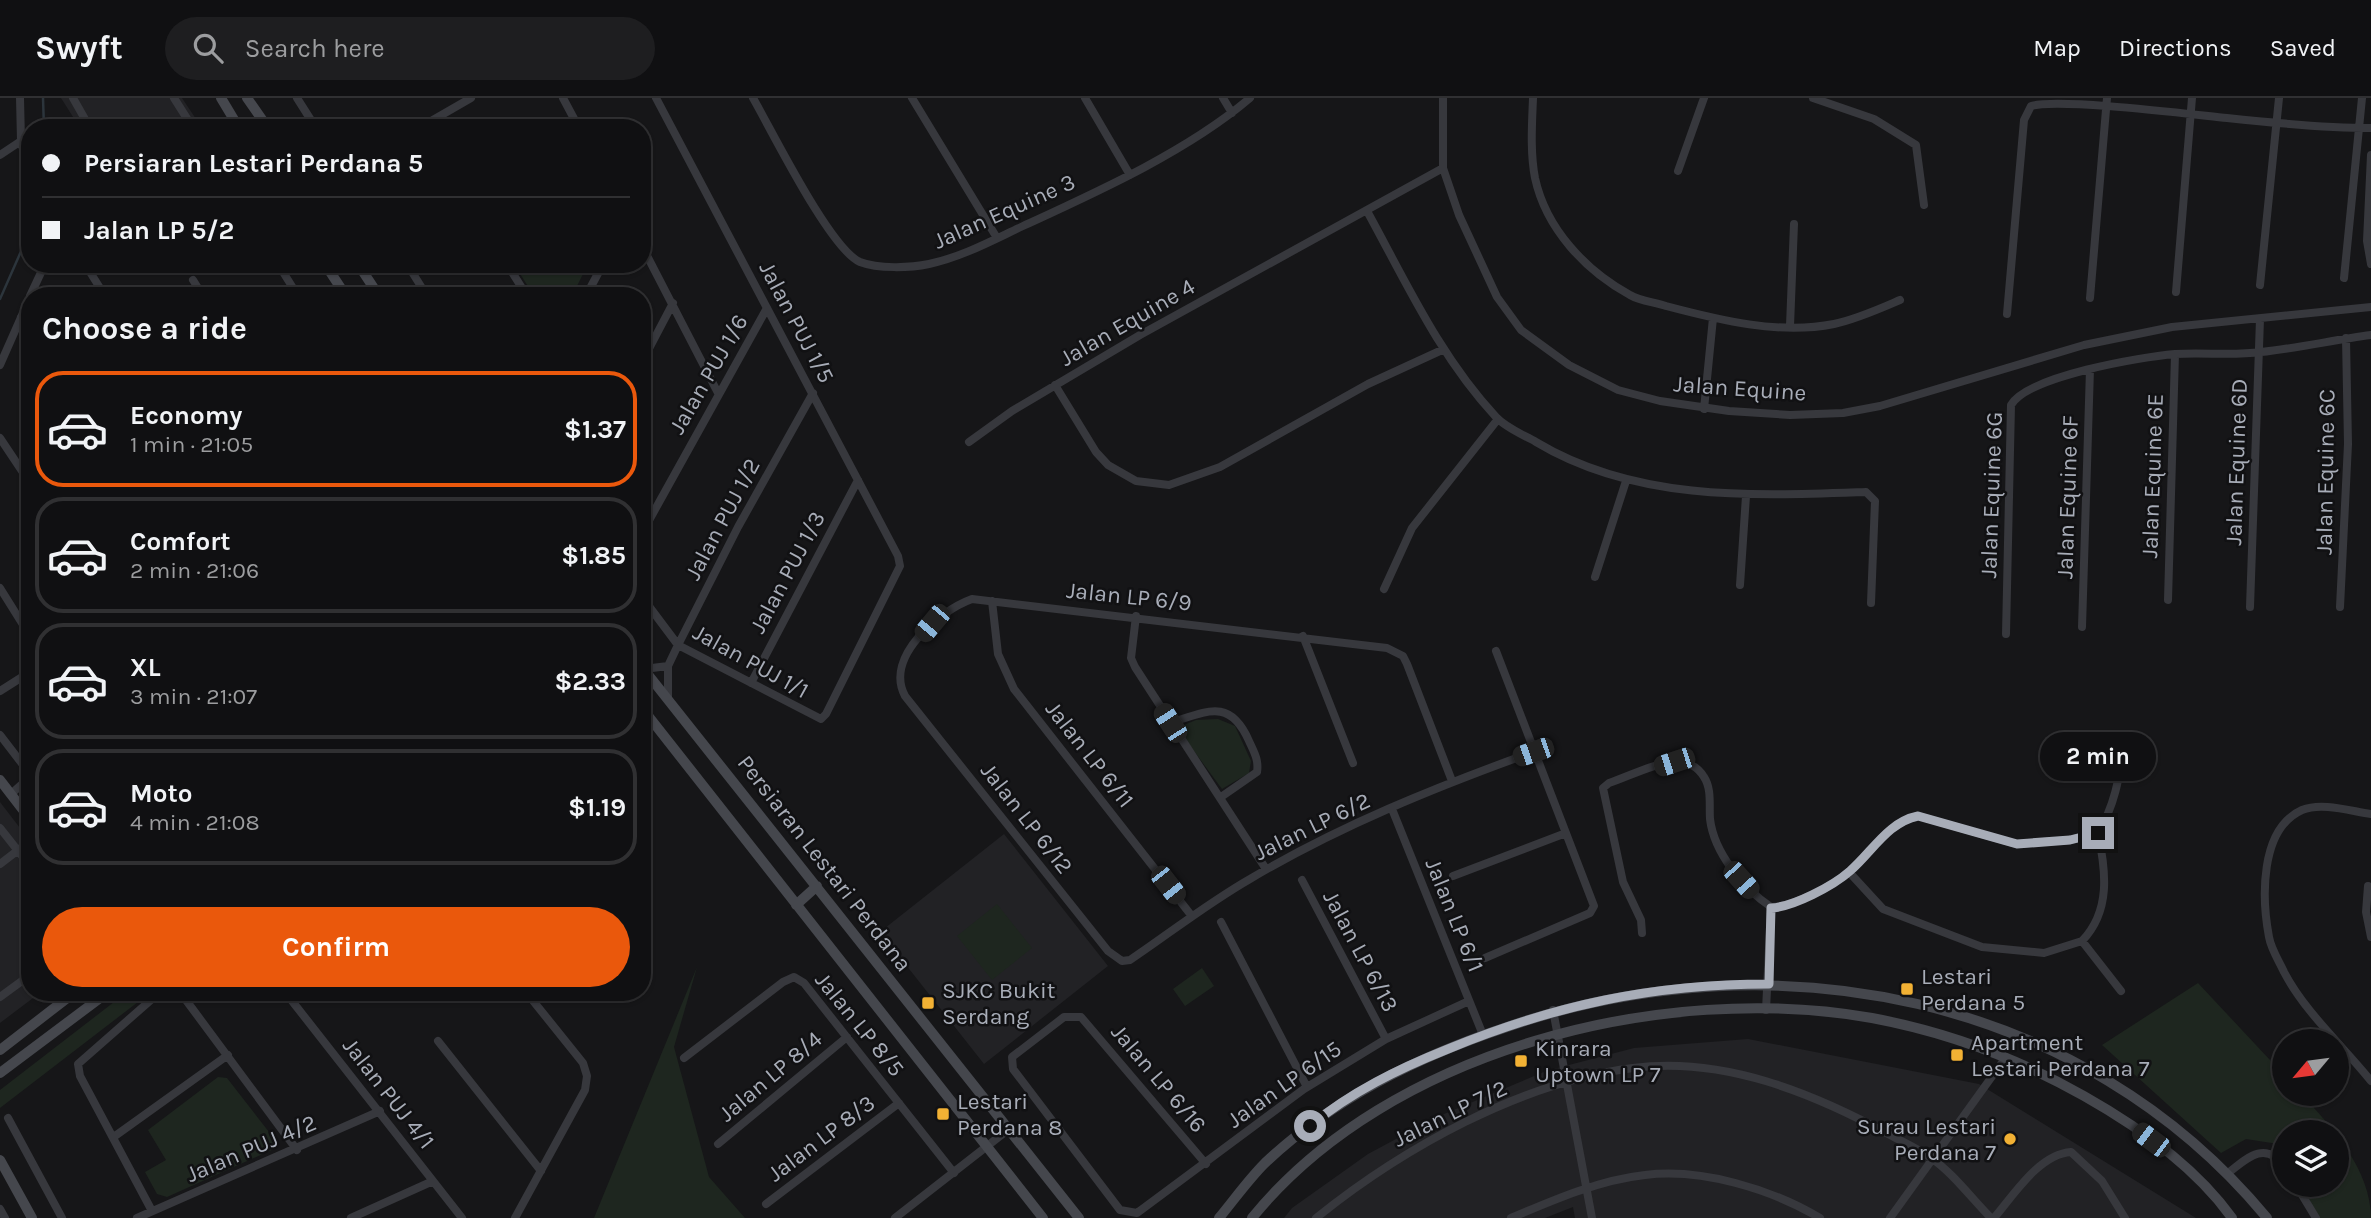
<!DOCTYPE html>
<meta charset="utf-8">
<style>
body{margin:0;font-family:Karla,sans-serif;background:#1e1e20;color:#f1f3f6;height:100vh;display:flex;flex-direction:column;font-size:26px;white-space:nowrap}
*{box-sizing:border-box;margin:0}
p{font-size:23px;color:#9c9d9f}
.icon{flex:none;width:38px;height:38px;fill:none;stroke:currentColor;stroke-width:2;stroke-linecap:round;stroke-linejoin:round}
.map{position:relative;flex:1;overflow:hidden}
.panel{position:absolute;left:21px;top:189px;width:630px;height:714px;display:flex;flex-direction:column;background:#101012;border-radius:28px;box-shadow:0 2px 5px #0004,0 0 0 2px #303032}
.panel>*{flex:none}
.top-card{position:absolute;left:21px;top:21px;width:630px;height:154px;border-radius:28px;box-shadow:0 2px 5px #0004,0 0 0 2px #303032;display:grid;align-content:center;height:154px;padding:0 21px;background:#101012}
.needle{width:46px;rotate:241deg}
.buttons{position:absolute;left:2272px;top:931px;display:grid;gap:14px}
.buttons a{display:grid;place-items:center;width:77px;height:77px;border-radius:50%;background:#101012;box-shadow:0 2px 5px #0004,0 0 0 2px #303032;font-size:35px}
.end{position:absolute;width:32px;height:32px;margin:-16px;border:9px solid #a8adb8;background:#111;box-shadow:0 0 0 4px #111}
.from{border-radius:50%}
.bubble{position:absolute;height:49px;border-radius:24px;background:#101012;box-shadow:0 2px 5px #0004,0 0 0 2px #303032;font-size:23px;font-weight:700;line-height:49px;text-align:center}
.car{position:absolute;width:21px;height:42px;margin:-21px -10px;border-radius:9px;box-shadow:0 0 5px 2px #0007;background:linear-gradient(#222 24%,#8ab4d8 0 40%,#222 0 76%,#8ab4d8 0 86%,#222 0)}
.top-card b{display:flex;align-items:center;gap:24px;height:66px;font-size:26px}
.top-card b+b{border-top:2px solid #303032}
.top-card i{width:18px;height:18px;background:#f1f3f6}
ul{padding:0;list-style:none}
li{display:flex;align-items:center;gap:21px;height:116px;margin:0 14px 10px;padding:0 7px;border:4px solid #303032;border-radius:28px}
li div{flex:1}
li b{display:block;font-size:26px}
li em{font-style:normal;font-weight:700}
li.active{border-color:#ea580c}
li>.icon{width:63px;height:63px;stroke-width:1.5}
h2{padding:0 21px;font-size:32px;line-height:84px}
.action{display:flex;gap:14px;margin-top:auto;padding:14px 21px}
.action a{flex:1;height:80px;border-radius:42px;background:#ea580c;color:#fff;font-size:28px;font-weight:700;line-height:80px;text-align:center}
header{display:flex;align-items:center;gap:42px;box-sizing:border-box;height:98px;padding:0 35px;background:#101012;border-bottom:2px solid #303032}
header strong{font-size:33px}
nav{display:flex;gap:38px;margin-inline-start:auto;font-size:24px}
.search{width:490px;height:63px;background:#1e1e20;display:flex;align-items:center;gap:18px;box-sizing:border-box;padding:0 24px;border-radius:38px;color:#9c9d9f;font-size:26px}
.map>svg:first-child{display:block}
.built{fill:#222225}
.green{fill:#1e261f}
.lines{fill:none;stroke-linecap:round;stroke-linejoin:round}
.stream{stroke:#2c353c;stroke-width:2.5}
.street{stroke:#37383d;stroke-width:8}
.secondary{stroke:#45474d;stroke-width:10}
.route{stroke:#a8adb8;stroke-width:9}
.poi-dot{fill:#f2b134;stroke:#111113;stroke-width:2.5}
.labels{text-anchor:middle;stroke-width:5;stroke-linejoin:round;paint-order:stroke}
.street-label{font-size:23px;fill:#a8adb8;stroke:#111113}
.poi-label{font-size:23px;fill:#a8adb8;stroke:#111113;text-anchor:start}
</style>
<header>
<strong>Swyft</strong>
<div class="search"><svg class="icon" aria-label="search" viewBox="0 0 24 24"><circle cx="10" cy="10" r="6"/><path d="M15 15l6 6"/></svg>Search here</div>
<nav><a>Map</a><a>Directions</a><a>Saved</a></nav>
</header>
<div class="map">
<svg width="2371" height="1120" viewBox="0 0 2371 1120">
<rect width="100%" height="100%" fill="#161618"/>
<path class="built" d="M 61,0 L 182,0 L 202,30 L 80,30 Z
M 0,704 L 30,743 L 30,894 L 41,894 L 0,925 Z
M 1004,736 L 1108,868 L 984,966 L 880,834 Z
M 1748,941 L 1979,986 L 2196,1120 L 1575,1120 L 1573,1109 L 1545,1120 L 1284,1120 L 1292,1110 L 1368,1056 L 1437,1019 L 1546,973 L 1634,950 Z"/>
<path class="green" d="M 514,166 L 588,166 L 572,198 L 534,198 Z
M 1218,621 L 1235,628 L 1251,663 L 1249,675 L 1222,691 L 1177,630 L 1196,622 Z
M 997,806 L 1032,850 L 992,882 L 957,838 Z
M 697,869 L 674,949 L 709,1079 L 745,1120 L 594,1120 Z
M 1202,870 L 1214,888 L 1185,908 L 1173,891 Z
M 2198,885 L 2284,977 L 2284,996 L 2301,996 C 2332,1029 2371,1072 2371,1120 L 2319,1120 L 2301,1087 L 2336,1087 L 2336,1034 L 2284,1034 L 2284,1056 L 2278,1046 L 2246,1041 L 2221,1055 L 2102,947 Z
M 127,894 L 151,894 L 0,1010 L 0,992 Z
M 218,979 L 227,980 L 276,1043 L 274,1051 L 167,1099 L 157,1096 L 145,1074 L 166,1062 L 148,1032 Z"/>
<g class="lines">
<path class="stream" d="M 43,0 L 44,30
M 0,201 L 30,133"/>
<path class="street" d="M 20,0 L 21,43 L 30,80
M 73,0 L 90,30
M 174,0 L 193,30
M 297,0 L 316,30
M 563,0 L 579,30
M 753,0 C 772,33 830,151 860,164 C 878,171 910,170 929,166 C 962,159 993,142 1023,128 C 1097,94 1188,53 1250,0
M 912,0 L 997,140
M 1085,0 L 1130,77
M 1223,0 L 1232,15
M 1443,0 L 1443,70 L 1459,117 L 1497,199 L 1521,232 L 1569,267 L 1618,292 L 1660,303 L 1729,313 L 1790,317 L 1843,315 L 1880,308 L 2084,247 L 2172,229 L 2371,209
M 1533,0 C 1532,26 1530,54 1535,80 C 1546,131 1586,173 1630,197 C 1640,203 1654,204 1666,208 C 1719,222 1779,237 1834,226 C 1857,221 1879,211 1900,202
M 1813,0 L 1874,21 L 1916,47 L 1924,107
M 419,30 L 471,0
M 0,57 L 21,43
M 2371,57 L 2367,143 L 2371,166
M 1678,73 L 1704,0
M 1367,113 C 1406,184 1440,259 1496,319 C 1506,330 1524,337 1536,344 C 1636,404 1754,398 1866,394 L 1875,403 L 1871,505
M 642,148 L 718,295
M 85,166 L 105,198
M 278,166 L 298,198
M 407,166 L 427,198
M 507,166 L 527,198
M 2344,180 L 2362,0
M 193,182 L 203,198
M 2260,187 L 2279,0
M 2176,194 L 2192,0
M 30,198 L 45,166
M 586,198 L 603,166
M 2090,200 L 2107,0
M 2007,216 L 2024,22 L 2031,8 C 2059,0 2188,16 2227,20 C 2274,25 2324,30 2371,30
M 21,219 L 30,233
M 1790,228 L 1794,126
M 642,264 L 673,205
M 0,267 L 30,199
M 1055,287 L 1096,354 L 1108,367 L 1136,383 L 1169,387 L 1220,369 L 1368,286 L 1442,252
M 1704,311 L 1713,220
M 0,340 L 30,385
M 969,344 L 1012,313 L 1140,237 L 1443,70
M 642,435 L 767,210
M 1595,479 L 1626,383
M 1740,487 L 1746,398
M 0,490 L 30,538
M 1384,491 L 1412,430 L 1498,321
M 642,499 L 678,547 L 821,621 L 826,616 L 900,468 L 898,458 L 656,0
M 2168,502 L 2175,256
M 992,503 L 998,556 L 1014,591 L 1191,817
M 2250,509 L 2260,221
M 2340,509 L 2348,346 L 2346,240
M 1136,518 L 1131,560 L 1135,569 L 1266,771
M 2082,529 L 2090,271
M 2006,536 L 2011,307 C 2028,278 2141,259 2175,256 C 2204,254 2232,258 2261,254 C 2298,250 2334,242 2371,237
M 1303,538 L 1353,665
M 644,571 L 668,568
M 751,585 L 858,382
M 0,593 L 30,574
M 668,600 L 668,568 L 678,547 L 738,429 L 813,295
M 1170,625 C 1208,613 1230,600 1249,643 C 1254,654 1259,662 1257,674 L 1221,699
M 0,637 L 30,676
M 1452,683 L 1407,566 L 1403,558 L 1387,550 L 972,501 C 939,513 884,559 905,598 L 1108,853 L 1122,863 L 1130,862 C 1170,835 1208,805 1250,781 C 1339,728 1436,689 1533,654
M 11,696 L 30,679
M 1392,711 L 1483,937
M 2371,716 C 2350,713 2322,704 2302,712 C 2259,731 2262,802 2269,839 C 2271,851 2279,863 2284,874 C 2305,914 2342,947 2371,983
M 0,730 L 30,768
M 0,766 L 30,743
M 1849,774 L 1883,811 L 1982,849 L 2044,855 L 2082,843 L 2121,893
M 1453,778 L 1566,735
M 1302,782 L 1386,941
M 2368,788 L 2366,814 L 2371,839
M 1221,824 L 1307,989
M 1642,835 L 1641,822 L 1623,784 L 1603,690 L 1609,685 C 1630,678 1656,664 1677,664 C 1689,664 1698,669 1704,679 C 1712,691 1709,708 1710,721 C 1714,755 1744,791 1771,809 C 1793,809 1833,788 1850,773 C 1872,754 1888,724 1918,718 L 2016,746 L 2070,742 L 2098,735
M 2082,843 C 2111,813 2106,773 2098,735 C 2115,707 2119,680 2124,648
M 1485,860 L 1590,815 L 1594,808 L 1496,553
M 180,894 L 297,1052
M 285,894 L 462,1120
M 0,899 L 30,877
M 1553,912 L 1592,1120
M 1766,912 L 1771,809
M 438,943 L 541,1073
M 684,960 L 783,884 L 794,879 L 804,885 L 954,1075
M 8,1020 L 62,1120
M 115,1038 L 228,957
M 718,1046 L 847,939
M 1206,1066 L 1081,919 L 1064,919 L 1012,959 L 1013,971 L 1120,1112 L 1137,1115 L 1304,991 L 1386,941 L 1469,903
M 2227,1076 C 2247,1060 2265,1042 2284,1068
M 2296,1087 L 2316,1120
M 766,1106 L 899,1005
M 0,1111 L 5,1120
M 152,1113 L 80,978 L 78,966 L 160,894
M 137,1120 L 380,1013
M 351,1120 L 433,1083
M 515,1120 L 585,992 L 587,978 L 583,965 L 526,894
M 895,1120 L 1009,1031
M 1316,1120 C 1403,1050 1521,984 1633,970 C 1723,958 1813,995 1890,1037 C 1903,1044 1919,1051 1931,1060 C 1953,1075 1972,1101 1991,1120
M 1511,1120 C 1553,1102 1599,1082 1645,1077 C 1702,1070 1771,1091 1820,1120
M 1890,1120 L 2006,959
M 1994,1120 C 2013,1098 2039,1056 2071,1054 L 2102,1083 L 2125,1120"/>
<path class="secondary" d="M 221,0 L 239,30
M 247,0 L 268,30
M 325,166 L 346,198
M 358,166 L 379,198
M 642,569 L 1079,1120
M 642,610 L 1043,1120
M 0,682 L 30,721
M 796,807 L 817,788
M 0,952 L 75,894
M 0,975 L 108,894
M 0,1062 L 32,1120
M 1219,1120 C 1234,1102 1248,1082 1265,1065 C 1334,1000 1417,959 1507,929 C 1774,837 2082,896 2267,1120
M 1252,1120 C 1389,951 1664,883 1872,920 C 1947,934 2019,961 2084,998 C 2139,1029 2195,1068 2232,1120"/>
</g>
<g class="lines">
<path class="route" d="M 1310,1028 C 1351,994 1398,971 1448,951 C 1555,907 1653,886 1769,886 L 1771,810 C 1793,809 1833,788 1850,773 C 1872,754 1888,724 1918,718 L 2017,746 L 2070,742 L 2098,735"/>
</g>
<g class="poi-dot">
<rect x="1900" y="884" width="14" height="14" rx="3.5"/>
<rect x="921" y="898" width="14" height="14" rx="3.5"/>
<rect x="1950" y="950" width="14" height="14" rx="3.5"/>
<rect x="1514" y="956" width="14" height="14" rx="3.5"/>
<rect x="936" y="1009" width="14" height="14" rx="3.5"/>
<circle cx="2010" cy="1041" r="7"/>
</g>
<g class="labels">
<g class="street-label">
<text transform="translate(1004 113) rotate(-24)" y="8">Jalan Equine 3</text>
<text transform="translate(797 224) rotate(62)" y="8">Jalan PUJ 1/5</text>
<text transform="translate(1127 224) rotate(-30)" y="8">Jalan Equine 4</text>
<text transform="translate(708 276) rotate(-60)" y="8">Jalan PUJ 1/6</text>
<text transform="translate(1740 290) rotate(4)" y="8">Jalan Equine</text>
<text transform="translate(2236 364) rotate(-88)" y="8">Jalan Equine 6D</text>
<text transform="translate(2325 374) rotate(-89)" y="8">Jalan Equine 6C</text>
<text transform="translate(2152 378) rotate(-88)" y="8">Jalan Equine 6E</text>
<text transform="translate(1991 397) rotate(-88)" y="8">Jalan Equine 6G</text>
<text transform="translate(2067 399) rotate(-88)" y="8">Jalan Equine 6F</text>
<text transform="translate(722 421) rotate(-62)" y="8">Jalan PUJ 1/2</text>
<text transform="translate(787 474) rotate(-62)" y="8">Jalan PUJ 1/3</text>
<text transform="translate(1129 498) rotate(6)" y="8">Jalan LP 6/9</text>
<text transform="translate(751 563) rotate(29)" y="8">Jalan PUJ 1/1</text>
<text transform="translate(1090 656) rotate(52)" y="8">Jalan LP 6/11</text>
<text transform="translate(1027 720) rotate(52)" y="8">Jalan LP 6/12</text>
<text transform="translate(1312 728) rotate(-26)" y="8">Jalan LP 6/2</text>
<text transform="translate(825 765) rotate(52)" y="8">Persiaran Lestari Perdana</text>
<text transform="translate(1455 817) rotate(68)" y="8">Jalan LP 6/1</text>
<text transform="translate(1361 853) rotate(62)" y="8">Jalan LP 6/13</text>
<text transform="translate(860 926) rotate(51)" y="8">Jalan LP 8/5</text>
<text transform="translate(770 978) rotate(-40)" y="8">Jalan LP 8/4</text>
<text transform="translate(1159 980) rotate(50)" y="8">Jalan LP 6/16</text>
<text transform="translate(1284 986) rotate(-35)" y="8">Jalan LP 6/15</text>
<text transform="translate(389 995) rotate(52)" y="8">Jalan PUJ 4/1</text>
<text transform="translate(1450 1015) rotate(-26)" y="8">Jalan LP 7/2</text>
<text transform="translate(821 1040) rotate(-37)" y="8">Jalan LP 8/3</text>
<text transform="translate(251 1050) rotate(-23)" y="8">Jalan PUJ 4/2</text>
</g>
<g class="poi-label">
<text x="1921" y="886">Lestari<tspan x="1921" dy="26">Perdana 5</tspan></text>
<text x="942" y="900">SJKC Bukit<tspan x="942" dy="26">Serdang</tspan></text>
<text x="1971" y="952">Apartment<tspan x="1971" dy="26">Lestari Perdana 7</tspan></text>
<text x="1535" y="958">Kinrara<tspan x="1535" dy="26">Uptown LP 7</tspan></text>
<text x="957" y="1011">Lestari<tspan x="957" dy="26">Perdana 8</tspan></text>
<text x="1996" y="1036" text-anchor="end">Surau Lestari<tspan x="1996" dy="26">Perdana 7</tspan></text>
</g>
</g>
</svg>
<div class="buttons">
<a><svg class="needle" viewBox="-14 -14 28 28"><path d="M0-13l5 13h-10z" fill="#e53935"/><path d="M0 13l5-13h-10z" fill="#9c9d9f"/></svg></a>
<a><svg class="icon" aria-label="layers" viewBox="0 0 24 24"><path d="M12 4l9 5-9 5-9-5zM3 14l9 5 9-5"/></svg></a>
</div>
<i class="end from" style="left:1310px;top:1028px"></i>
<i class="end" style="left:2098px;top:735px"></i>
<div class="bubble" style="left:2040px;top:634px;width:116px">2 min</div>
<i class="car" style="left:932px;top:525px;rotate:220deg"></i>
<i class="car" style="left:1170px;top:625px;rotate:327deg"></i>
<i class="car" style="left:1533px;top:654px;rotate:251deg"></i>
<i class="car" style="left:1674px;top:664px;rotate:252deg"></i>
<i class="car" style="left:1741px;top:782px;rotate:138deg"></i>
<i class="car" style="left:1168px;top:787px;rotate:142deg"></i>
<i class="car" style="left:2151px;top:1042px;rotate:307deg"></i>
<div class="top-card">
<b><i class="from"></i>Persiaran Lestari Perdana 5</b>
<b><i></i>Jalan LP 5/2</b>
</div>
<section class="panel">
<h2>Choose a ride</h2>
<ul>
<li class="active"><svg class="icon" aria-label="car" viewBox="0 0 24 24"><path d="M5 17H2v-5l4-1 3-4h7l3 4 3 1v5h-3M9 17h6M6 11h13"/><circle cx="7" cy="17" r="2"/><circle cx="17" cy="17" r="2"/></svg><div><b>Economy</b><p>1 min · 21:05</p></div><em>$1.37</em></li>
<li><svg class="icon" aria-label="car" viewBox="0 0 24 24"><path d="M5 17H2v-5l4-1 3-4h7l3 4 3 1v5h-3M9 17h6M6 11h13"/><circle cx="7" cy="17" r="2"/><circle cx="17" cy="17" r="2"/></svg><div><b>Comfort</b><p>2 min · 21:06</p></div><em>$1.85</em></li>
<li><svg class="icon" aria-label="car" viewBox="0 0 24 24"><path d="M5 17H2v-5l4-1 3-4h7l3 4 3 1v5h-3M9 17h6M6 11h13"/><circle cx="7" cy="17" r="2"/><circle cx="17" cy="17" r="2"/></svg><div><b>XL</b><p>3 min · 21:07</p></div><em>$2.33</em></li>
<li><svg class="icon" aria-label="car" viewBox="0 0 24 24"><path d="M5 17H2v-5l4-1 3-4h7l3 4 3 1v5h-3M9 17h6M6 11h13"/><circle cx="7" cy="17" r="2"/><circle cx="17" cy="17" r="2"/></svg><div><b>Moto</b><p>4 min · 21:08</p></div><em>$1.19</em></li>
</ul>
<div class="action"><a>Confirm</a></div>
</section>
</div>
